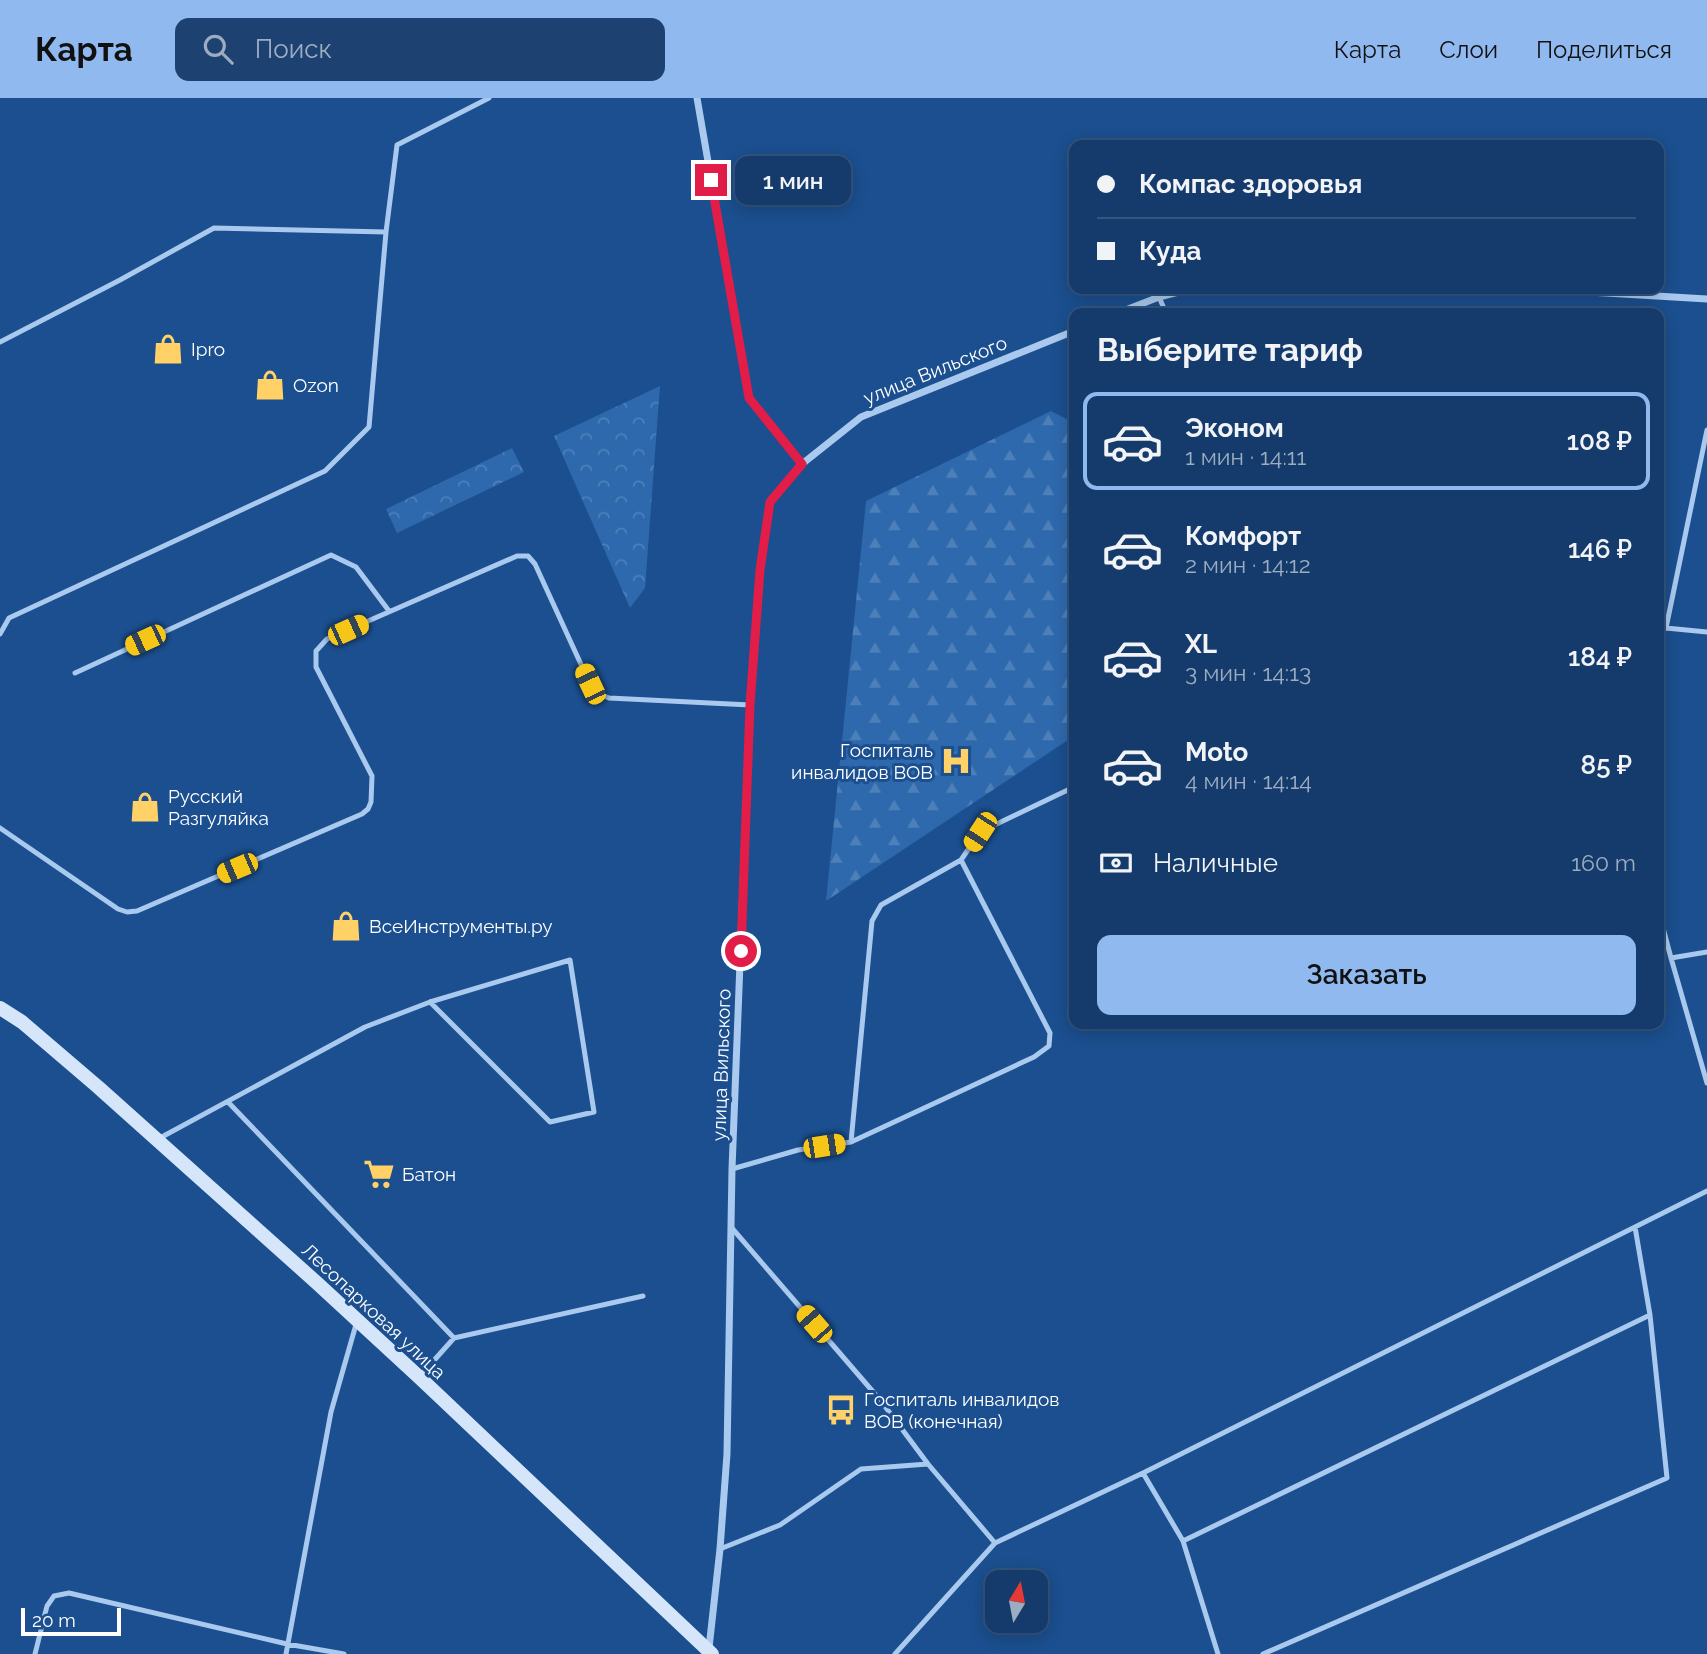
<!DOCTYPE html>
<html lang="ru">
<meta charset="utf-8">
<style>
body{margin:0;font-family:Raleway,sans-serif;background:#1d4271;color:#f1f3f6;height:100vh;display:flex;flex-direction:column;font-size:26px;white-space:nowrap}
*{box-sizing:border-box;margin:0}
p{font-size:23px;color:#9dadc1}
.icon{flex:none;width:38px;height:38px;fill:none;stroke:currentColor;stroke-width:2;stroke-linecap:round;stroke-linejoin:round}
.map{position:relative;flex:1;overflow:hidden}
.details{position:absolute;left:1069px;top:210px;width:595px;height:721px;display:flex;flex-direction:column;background:#143b6b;border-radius:14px;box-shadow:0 4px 18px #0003,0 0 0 2px #33557e}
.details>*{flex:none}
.top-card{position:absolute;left:1069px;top:42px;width:595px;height:154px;border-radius:14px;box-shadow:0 4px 18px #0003,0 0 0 2px #33557e;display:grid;align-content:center;height:154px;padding:0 28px;background:#143b6b}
.needle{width:46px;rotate:10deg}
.tools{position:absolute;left:985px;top:1472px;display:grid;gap:14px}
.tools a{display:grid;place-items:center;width:63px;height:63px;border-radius:14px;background:#143b6b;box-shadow:0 4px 18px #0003,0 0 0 2px #33557e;font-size:35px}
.scale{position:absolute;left:21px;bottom:18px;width:100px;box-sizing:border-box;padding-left:7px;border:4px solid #fff;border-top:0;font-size:19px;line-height:24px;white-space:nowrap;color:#fff;-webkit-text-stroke:5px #1b4f8f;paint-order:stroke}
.end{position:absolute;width:32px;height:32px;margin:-16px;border:9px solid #e11d48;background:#fff;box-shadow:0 0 0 4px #fff}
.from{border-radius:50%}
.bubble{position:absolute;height:49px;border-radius:14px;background:#143b6b;box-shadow:0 4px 18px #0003,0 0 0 2px #33557e;font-size:23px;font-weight:600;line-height:49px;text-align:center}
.car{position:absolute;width:21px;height:42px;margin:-21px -10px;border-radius:9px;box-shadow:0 0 5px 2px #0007;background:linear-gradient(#f5c518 24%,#345 0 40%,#f5c518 0 76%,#345 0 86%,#f5c518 0)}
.top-card b{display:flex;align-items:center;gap:24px;height:66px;font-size:26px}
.top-card b+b{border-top:2px solid #33557e}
.top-card i{width:18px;height:18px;background:#f1f3f6}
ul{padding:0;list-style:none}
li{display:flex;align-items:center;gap:21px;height:98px;margin:0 14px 10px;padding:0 14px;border:4px solid transparent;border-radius:14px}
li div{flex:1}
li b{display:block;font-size:26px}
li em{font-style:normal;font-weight:600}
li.selected{border-color:#90b9f0}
li>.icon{width:63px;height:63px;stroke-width:1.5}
h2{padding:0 28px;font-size:32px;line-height:84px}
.pay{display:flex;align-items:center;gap:18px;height:77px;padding:0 28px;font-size:26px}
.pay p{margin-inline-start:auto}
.action{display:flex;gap:14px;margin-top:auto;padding:14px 28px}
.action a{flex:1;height:80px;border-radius:14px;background:#90b9f0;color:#111;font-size:28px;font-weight:600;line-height:80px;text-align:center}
header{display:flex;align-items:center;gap:42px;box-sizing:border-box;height:98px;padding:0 35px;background:#90b9f0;color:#111}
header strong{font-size:33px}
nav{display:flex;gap:38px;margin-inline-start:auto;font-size:24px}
.search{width:490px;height:63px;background:#1d4271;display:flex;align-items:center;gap:18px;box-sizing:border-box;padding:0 24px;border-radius:14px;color:#9dadc1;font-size:26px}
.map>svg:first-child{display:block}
.forest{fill:url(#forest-firs)}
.park{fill:url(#park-crowns)}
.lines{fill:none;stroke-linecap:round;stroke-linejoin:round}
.lane{stroke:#a9c9ee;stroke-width:5}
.street{stroke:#a9c9ee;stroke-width:7}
.secondary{stroke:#d6e6fa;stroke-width:14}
.route{stroke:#e11d48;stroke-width:9}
.labels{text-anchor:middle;stroke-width:6;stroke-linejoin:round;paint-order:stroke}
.poi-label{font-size:19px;fill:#fff;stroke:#1b4f8f;text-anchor:start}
.street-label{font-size:19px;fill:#fff;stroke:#1b4f8f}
</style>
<header>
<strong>Карта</strong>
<div class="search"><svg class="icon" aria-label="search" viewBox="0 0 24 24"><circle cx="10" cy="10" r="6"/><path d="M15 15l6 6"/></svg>Поиск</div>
<nav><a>Карта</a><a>Слои</a><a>Поделиться</a></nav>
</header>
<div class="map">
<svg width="1707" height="1556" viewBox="0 0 1707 1556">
<defs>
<pattern id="forest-firs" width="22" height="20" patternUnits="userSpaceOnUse" patternTransform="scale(1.75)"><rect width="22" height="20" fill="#2e69ad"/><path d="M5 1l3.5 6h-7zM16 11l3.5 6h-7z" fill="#4d80b9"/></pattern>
<pattern id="park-crowns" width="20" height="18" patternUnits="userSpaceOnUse" patternTransform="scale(1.75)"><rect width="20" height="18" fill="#2e69ad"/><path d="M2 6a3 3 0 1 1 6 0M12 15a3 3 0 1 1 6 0" fill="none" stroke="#4d80b9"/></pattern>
</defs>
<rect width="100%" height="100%" fill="#1b4f8f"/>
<path class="forest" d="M 1051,313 L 1074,325 L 1074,638 L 826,803 L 866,403 Z"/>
<path class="park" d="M 660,288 L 645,490 L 630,510 L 554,338 Z
M 512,350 L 524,374 L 397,435 L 386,411 Z"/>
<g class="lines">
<path class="lane" d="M 1159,199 L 1166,215
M 0,244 L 120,182 L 214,130 L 386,134
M 1666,530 L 1707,534
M 1659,533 L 1666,530 L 1707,332
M 0,536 L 9,520 L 325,373 L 369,329 L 386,134 L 397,47 L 489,0
M 75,575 L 331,457 L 356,469 L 389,513
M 0,730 L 118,811 L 127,814 L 137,813 L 362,716 L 368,711 L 371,704 L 372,678 L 316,569 L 316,553 L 327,541 L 517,458 L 528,458 L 535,466 L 590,586 L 597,595 L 609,600 L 750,607
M 1659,815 L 1671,860
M 1707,854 L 1671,860 L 1707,985
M 228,1004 L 454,1240
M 158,1041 L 365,929 L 430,904 L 570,862 L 594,1014 L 550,1024 L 430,904
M 851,1044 L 1034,959 L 1049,948 L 1050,935 L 961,762
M 732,1071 L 798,1052 L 851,1044 L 872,823 L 881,807 L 961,762 L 980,734 L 1074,689
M 731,1129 L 881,1303 L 928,1366
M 421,1277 L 454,1240 L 643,1198
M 1143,1375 L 1183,1443 L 1218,1556
M 1183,1443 L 1650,1217 L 1635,1129
M 720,1451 L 780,1427 L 861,1371 L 928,1366 L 995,1445
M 35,1556 L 47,1508 L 54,1498 L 69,1495 L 287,1546 L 344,1556
M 286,1556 L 331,1314 L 357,1223
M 895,1556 L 995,1445 L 1143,1375 L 1707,1093
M 1263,1556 L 1667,1380 L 1650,1217"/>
<path class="street" d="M 697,0 L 749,300 L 802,366
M 1538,191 L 1707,201
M 1118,215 L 1159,199 L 1190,191
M 709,1550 L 720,1451 L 727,1356 L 732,1071 L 750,607 L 760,472 L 770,404 L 802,366 L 861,319 L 1074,233"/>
<path class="secondary" d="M 0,910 L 22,924 L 98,989 L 317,1185 L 419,1279 L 712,1556"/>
</g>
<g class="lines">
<path class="route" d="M 711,82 L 749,300 L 802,366 L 770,404 L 760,472 L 750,607 L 741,853"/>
</g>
<defs>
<g id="shop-bare" transform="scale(2.415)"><path d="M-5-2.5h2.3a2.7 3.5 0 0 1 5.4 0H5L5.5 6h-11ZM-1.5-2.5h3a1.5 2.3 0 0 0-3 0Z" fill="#ffd166" stroke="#1b4f8f" stroke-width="2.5" paint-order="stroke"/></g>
<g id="hospital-bare" transform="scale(2.415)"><path d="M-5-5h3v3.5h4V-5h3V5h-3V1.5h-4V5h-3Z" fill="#ffd166" stroke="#1b4f8f" stroke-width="2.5" paint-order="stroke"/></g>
<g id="supermarket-bare" transform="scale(2.415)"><path d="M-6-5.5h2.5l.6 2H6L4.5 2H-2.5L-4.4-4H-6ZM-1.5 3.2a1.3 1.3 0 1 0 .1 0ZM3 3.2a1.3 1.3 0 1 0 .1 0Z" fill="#ffd166" stroke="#1b4f8f" stroke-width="2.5" paint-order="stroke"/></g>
<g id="bus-bare" transform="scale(2.415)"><path d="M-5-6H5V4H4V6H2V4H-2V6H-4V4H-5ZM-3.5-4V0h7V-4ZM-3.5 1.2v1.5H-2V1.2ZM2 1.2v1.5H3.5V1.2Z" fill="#ffd166" stroke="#1b4f8f" stroke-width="2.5" paint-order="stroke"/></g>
</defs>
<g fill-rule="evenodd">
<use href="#shop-bare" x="168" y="251"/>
<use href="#shop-bare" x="270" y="287"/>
<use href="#hospital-bare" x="956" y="663"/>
<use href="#shop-bare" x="145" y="709"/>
<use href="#shop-bare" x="346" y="828"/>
<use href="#supermarket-bare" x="379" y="1076"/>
<use href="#bus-bare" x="841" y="1312"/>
</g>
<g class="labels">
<g class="poi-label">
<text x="191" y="258">Ipro</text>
<text x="293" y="294">Ozon</text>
<text x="933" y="659" text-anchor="end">Госпиталь<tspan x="933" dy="22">инвалидов ВОВ</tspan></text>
<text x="168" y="705">Русский<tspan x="168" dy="22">Разгуляйка</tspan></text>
<text x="369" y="835">ВсеИнструменты.ру</text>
<text x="402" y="1083">Батон</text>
<text x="864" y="1308">Госпиталь инвалидов<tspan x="864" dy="22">ВОВ (конечная)</tspan></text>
</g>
<g class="street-label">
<text transform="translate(935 272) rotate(-22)" y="7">улица Вильского</text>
<text transform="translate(721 967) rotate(-88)" y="7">улица Вильского</text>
<text transform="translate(374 1213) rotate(43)" y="7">Лесопарковая улица</text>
</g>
</g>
</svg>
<div class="tools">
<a><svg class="needle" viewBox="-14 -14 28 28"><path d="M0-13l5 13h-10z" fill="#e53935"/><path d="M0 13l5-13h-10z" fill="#9dadc1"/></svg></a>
</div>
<div class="scale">20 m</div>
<i class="end from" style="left:741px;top:853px"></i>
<i class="end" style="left:711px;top:82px"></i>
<div class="bubble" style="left:735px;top:58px;width:116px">1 мин</div>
<i class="car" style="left:348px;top:532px;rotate:66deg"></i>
<i class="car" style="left:145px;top:542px;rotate:245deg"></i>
<i class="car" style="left:590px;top:586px;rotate:335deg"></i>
<i class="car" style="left:980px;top:734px;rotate:213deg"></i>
<i class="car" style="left:237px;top:770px;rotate:247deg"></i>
<i class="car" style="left:824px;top:1048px;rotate:81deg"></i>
<i class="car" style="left:814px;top:1226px;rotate:319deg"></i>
<div class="top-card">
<b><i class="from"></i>Компас здоровья</b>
<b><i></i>Куда</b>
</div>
<section class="details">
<h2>Выберите тариф</h2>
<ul>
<li class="selected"><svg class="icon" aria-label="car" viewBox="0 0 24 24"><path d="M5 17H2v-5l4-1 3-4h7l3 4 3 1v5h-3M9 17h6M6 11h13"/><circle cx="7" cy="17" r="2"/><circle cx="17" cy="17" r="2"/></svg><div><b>Эконом</b><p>1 мин · 14:11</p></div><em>108 ₽</em></li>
<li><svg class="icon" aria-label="car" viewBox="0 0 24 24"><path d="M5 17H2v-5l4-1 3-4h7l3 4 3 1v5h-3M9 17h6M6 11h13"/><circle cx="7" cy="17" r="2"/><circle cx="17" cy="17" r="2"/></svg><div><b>Комфорт</b><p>2 мин · 14:12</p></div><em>146 ₽</em></li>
<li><svg class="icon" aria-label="car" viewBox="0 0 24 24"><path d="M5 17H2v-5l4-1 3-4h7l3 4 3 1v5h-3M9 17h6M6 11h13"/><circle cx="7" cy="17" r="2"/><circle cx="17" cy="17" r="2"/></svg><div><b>XL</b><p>3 мин · 14:13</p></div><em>184 ₽</em></li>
<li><svg class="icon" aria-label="car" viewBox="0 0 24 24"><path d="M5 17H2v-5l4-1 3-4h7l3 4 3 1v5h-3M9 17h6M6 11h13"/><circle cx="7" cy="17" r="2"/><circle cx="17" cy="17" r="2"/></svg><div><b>Moto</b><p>4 мин · 14:14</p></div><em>85 ₽</em></li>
</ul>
<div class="pay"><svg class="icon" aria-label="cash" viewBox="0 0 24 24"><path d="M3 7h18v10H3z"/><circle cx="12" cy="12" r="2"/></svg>Наличные<p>160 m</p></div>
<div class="action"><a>Заказать</a></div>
</section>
</div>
